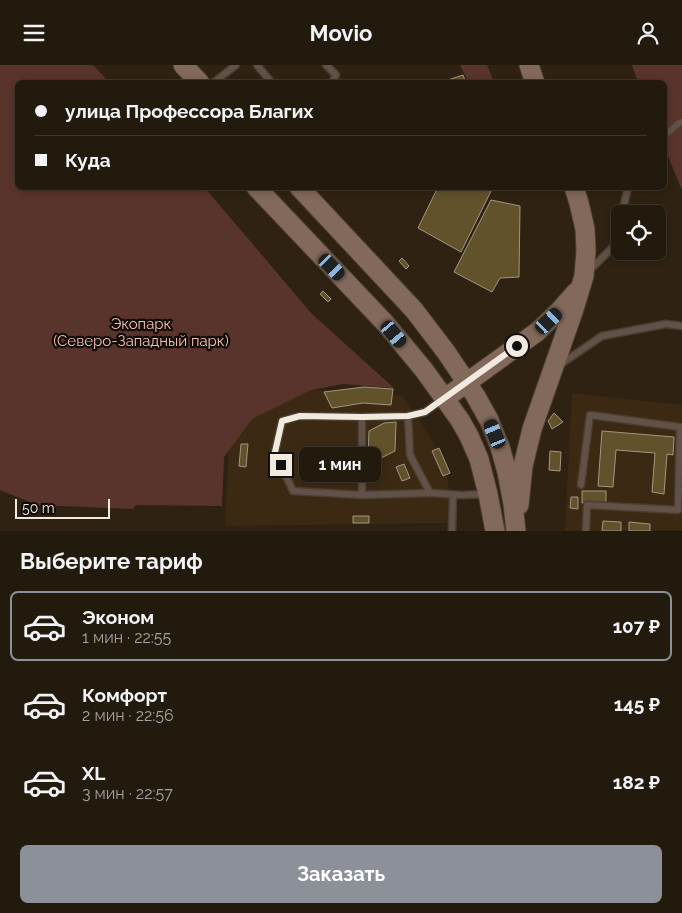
<!DOCTYPE html>
<html lang="ru">
<meta charset="utf-8">
<style>
body{margin:0;font-family:Raleway,sans-serif;background:#2f271c;color:#f1f3f6;height:100vh;display:flex;flex-direction:column;font-size:19px;white-space:nowrap}
*{box-sizing:border-box;margin:0}
p{font-size:16px;color:#a3a19e}
.icon{flex:none;width:28px;height:28px;fill:none;stroke:currentColor;stroke-width:2;stroke-linecap:round;stroke-linejoin:round}
.map{position:relative;height:466px;overflow:hidden}
.details{display:flex;flex-direction:column;background:#231a0e;flex:1}
.details>*{flex:none}
.top-card{position:absolute;left:15px;top:15px;width:652px;height:110px;border-radius:8px;box-shadow:0 2px 8px #0003,0 0 0 1px #40382e;display:grid;align-content:center;height:110px;padding:0 20px;background:#231a0e}
.tools{position:absolute;left:611px;top:140px;display:grid;gap:10px}
.tools a{display:grid;place-items:center;width:55px;height:55px;border-radius:8px;background:#231a0e;box-shadow:0 2px 8px #0003,0 0 0 1px #40382e;font-size:25px}
.scale{position:absolute;left:15px;bottom:12px;width:95px;box-sizing:border-box;padding-left:5px;border:2px solid #f2e9df;border-top:0;font-size:14px;line-height:18px;white-space:nowrap;color:#f2e9df;-webkit-text-stroke:4px #120c06;paint-order:stroke}
.end{position:absolute;width:22px;height:22px;margin:-11px;border:6px solid #f2e9df;background:#111;box-shadow:0 0 0 2px #111}
.from{border-radius:50%}
.bubble{position:absolute;height:35px;border-radius:8px;background:#231a0e;box-shadow:0 2px 8px #0003,0 0 0 1px #40382e;font-size:16px;font-weight:700;line-height:35px;text-align:center}
.car{position:absolute;width:15px;height:30px;margin:-15px -8px;border-radius:6px;box-shadow:0 0 4px 1px #0007;background:linear-gradient(#222 24%,#8ab4d8 0 40%,#222 0 76%,#8ab4d8 0 86%,#222 0)}
.top-card b{display:flex;align-items:center;gap:18px;height:48px;font-size:19px}
.top-card b+b{border-top:1px solid #40382e}
.top-card i{width:12px;height:12px;background:#f1f3f6}
ul{padding:0;list-style:none}
li{display:flex;align-items:center;gap:15px;height:70px;margin:0 10px 8px;padding:0 10px;border:2px solid transparent;border-radius:8px}
li div{flex:1}
li b{display:block;font-size:19px}
li em{font-style:normal;font-weight:700}
li.selected{border-color:#8c9099}
li>.icon{width:45px;height:45px;stroke-width:1.5}
h2{padding:0 20px;font-size:22px;line-height:60px}
.cta{display:flex;gap:10px;margin-top:auto;padding:10px 20px}
.cta a{flex:1;height:58px;border-radius:8px;background:#8c9099;color:#fff;font-size:20px;font-weight:700;line-height:58px;text-align:center}
header{display:flex;justify-content:space-between;align-items:center;height:65px;padding:0 20px;background:#231a0e;font-size:22px;font-weight:700}
.map>svg:first-child{display:block}
.built{fill:#3b2914}
.green{fill:#59342c}
.building{fill:#61522c;stroke:#a19881}
.lines{fill:none;stroke-linecap:round;stroke-linejoin:round}
.lane-casing{stroke:#4a3e2f;stroke-width:9}
.secondary-casing{stroke:#4a3e2f;stroke-width:21}
.lane{stroke:#615148;stroke-width:6}
.secondary{stroke:#82695b;stroke-width:19}
.route{stroke:#f2e9df;stroke-width:6}
.labels{text-anchor:middle;stroke-width:4.5;stroke-linejoin:round;paint-order:stroke}
.park-label{font-size:15px;fill:#f9bfb2;stroke:#120c06}
</style>
<header><svg class="icon" aria-label="menu" viewBox="0 0 24 24"><path d="M4 6h16M4 12h16M4 18h16"/></svg>Movio<svg class="icon" aria-label="person" viewBox="0 0 24 24"><circle cx="12" cy="8" r="4"/><path d="M4 21q1-7 8-7t8 7"/></svg></header>
<div class="map">
<svg width="682" height="466" viewBox="0 0 682 466">
<rect width="100%" height="100%" fill="#2f2212"/>
<path class="built" d="M 232,319 L 403,331 L 444,394 L 454,458 L 225,461 Z
M 572,328 L 682,340 L 682,465 L 565,466 Z"/>
<path class="green" d="M 0,0 L 93,0 L 109,17 L 18,18 L 18,122 L 205,123 L 312,249 L 394,323 L 343,319 L 311,325 L 252,354 L 224,392 L 222,441 L 136,440 L 133,444 L 37,440 L 0,425 Z
M 460,0 L 487,0 L 494,17 L 468,17 Z
M 632,0 L 682,0 L 682,125 L 665,84 L 665,18 L 638,17 Z"/>
<path class="building" d="M 463,10 L 466,18 L 439,18 Z
M 438,122 L 493,122 L 461,187 L 418,163 Z
M 491,135 L 520,141 L 519,212 L 500,213 L 492,227 L 454,207 Z
M 402,193 L 409,201 L 406,204 L 399,196 Z
M 323,226 L 331,234 L 328,237 L 320,229 Z
M 364,322 L 393,324 L 391,340 L 363,338 L 332,343 L 324,327 Z
M 554,348 L 563,357 L 552,364 L 548,356 Z
M 396,357 L 395,386 L 375,396 L 368,396 L 369,366 L 384,358 Z
M 602,366 L 674,372 L 673,390 L 667,389 L 664,429 L 652,427 L 655,388 L 616,385 L 613,422 L 598,421 Z
M 241,379 L 248,379 L 246,402 L 239,401 Z
M 439,383 L 450,408 L 443,411 L 432,386 Z
M 550,386 L 561,387 L 560,406 L 549,405 Z
M 404,399 L 410,413 L 402,416 L 396,402 Z
M 582,426 L 606,426 L 606,438 L 582,438 Z
M 571,432 L 578,432 L 578,444 L 570,443 Z
M 353,451 L 369,451 L 369,458 L 353,458 Z
M 603,456 L 621,457 L 621,466 L 602,466 Z
M 629,457 L 650,459 L 650,466 L 629,466 Z"/>
<g class="lines">
<g class="lane-casing">
<path id="lane" d="M 257,0 L 272,18
M 326,0 L 336,10 L 332,18
M 213,18 L 236,0
M 665,70 L 679,58 L 682,57
M 622,149 L 628,122
M 590,205 L 616,179 L 620,160
M 561,299 L 602,271 L 666,259 L 682,261
M 443,334 L 425,347 L 408,351 L 362,352 L 300,351 L 282,356 L 275,387 L 293,426 L 362,430 L 430,428 L 462,430 L 487,429
M 408,351 L 410,390 L 430,428
M 362,352 L 362,430
M 581,420 L 590,350 L 680,362 L 678,445 L 587,440 L 586,466
M 452,466 L 453,430"/>
</g>
<g class="secondary-casing">
<path id="secondary" d="M 183,0 L 200,18
M 529,0 L 535,18
M 256,122 L 385,258 L 424,305 L 460,355 L 469,371 L 479,394 L 488,429 L 495,466
M 299,122 L 414,245 L 446,287 L 475,330 L 489,355 L 500,382 L 507,407 L 513,439 L 516,466
M 444,334 L 537,267 L 561,244 L 576,227
M 519,440 L 523,401 L 532,364 L 574,244 L 584,211 L 586,186 L 585,164 L 579,138 L 574,122"/>
</g>
<use href="#lane" class="lane"/>
<use href="#secondary" class="secondary"/>
</g>
<g class="lines">
<path class="route" d="M 281,400 L 275,387 L 282,356 L 300,351 L 362,352 L 408,351 L 425,347 L 517,281"/>
</g>
<g class="labels">
<g class="park-label">
<text x="141" y="264">Экопарк<tspan x="141" dy="17">(Северо-Западный парк)</tspan></text>
</g>
</g>
</svg>
<div class="tools">
<a><svg class="icon" aria-label="locate" viewBox="0 0 24 24"><circle cx="12" cy="12" r="6"/><path d="M12 2v4M12 18v4M2 12h4M18 12h4"/></svg></a>
</div>
<div class="scale">50 m</div>
<i class="end from" style="left:517px;top:281px"></i>
<i class="end" style="left:281px;top:400px"></i>
<div class="bubble" style="left:299px;top:382px;width:82px">1 мин</div>
<i class="car" style="left:332px;top:202px;rotate:136deg"></i>
<i class="car" style="left:549px;top:256px;rotate:47deg"></i>
<i class="car" style="left:394px;top:269px;rotate:140deg"></i>
<i class="car" style="left:495px;top:369px;rotate:337deg"></i>
<div class="top-card">
<b><i class="from"></i>улица Профессора Благих</b>
<b><i></i>Куда</b>
</div>
</div>
<section class="details">
<h2>Выберите тариф</h2>
<ul>
<li class="selected"><svg class="icon" aria-label="car" viewBox="0 0 24 24"><path d="M5 17H2v-5l4-1 3-4h7l3 4 3 1v5h-3M9 17h6M6 11h13"/><circle cx="7" cy="17" r="2"/><circle cx="17" cy="17" r="2"/></svg><div><b>Эконом</b><p>1 мин · 22:55</p></div><em>107 ₽</em></li>
<li><svg class="icon" aria-label="car" viewBox="0 0 24 24"><path d="M5 17H2v-5l4-1 3-4h7l3 4 3 1v5h-3M9 17h6M6 11h13"/><circle cx="7" cy="17" r="2"/><circle cx="17" cy="17" r="2"/></svg><div><b>Комфорт</b><p>2 мин · 22:56</p></div><em>145 ₽</em></li>
<li><svg class="icon" aria-label="car" viewBox="0 0 24 24"><path d="M5 17H2v-5l4-1 3-4h7l3 4 3 1v5h-3M9 17h6M6 11h13"/><circle cx="7" cy="17" r="2"/><circle cx="17" cy="17" r="2"/></svg><div><b>XL</b><p>3 мин · 22:57</p></div><em>182 ₽</em></li>
</ul>
<div class="cta"><a>Заказать</a></div>
</section>
